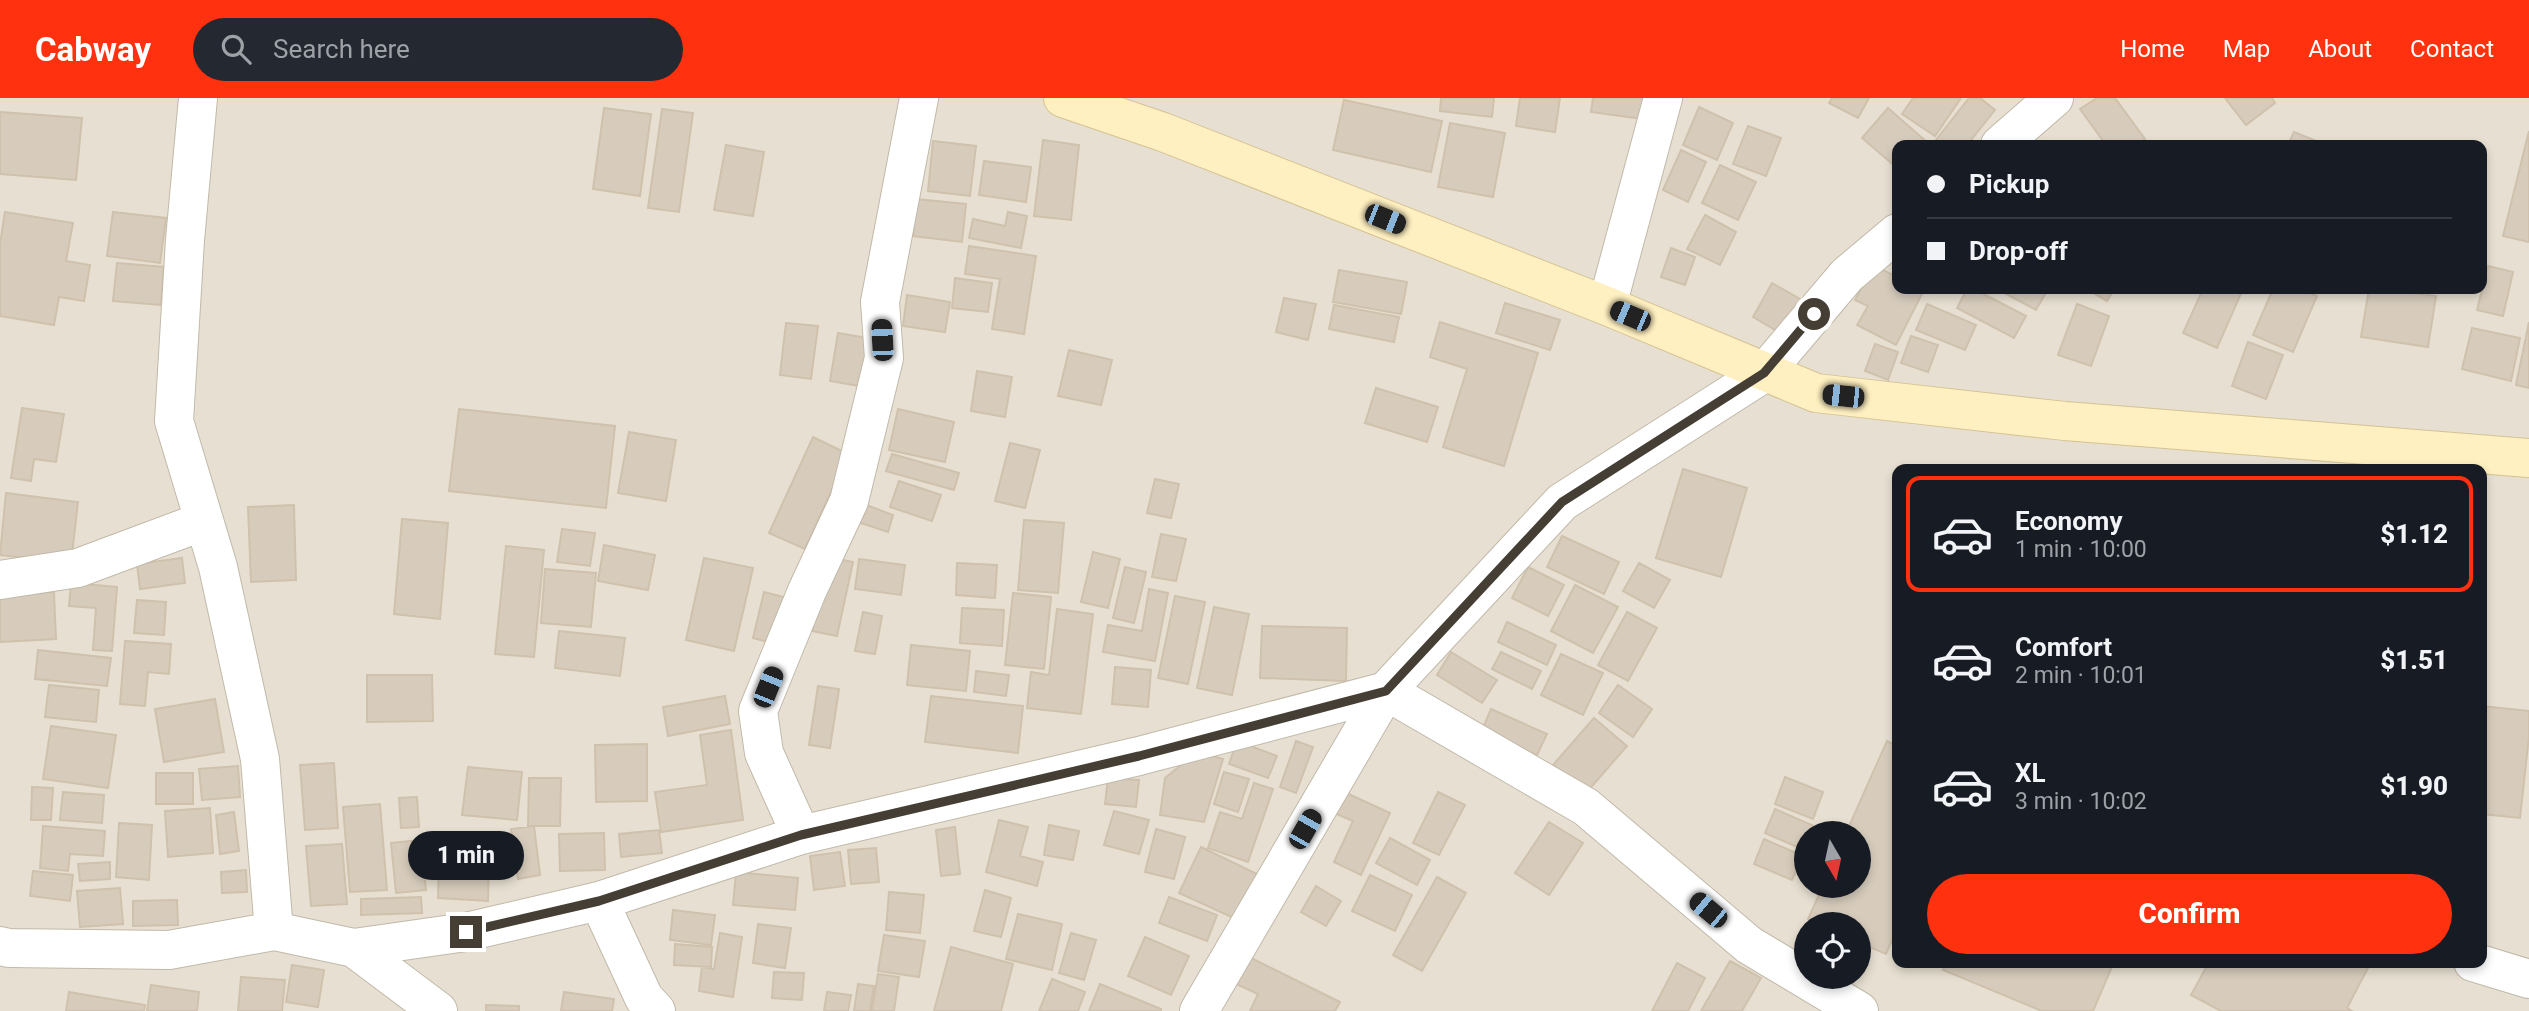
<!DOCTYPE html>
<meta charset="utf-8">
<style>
body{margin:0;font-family:Roboto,sans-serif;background:#242831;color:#f1f3f6;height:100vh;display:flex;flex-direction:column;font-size:26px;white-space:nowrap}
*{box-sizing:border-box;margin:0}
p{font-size:23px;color:#9ea1a6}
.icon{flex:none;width:38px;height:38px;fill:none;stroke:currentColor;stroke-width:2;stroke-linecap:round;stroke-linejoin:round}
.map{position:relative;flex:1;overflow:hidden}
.panel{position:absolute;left:1892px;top:366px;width:595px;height:504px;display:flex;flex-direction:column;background:#171b24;border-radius:14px;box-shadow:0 4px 10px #0003}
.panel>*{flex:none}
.top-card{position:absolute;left:1892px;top:42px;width:595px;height:154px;border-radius:14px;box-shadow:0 4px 10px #0003;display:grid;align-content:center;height:154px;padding:0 35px;background:#171b24}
.needle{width:46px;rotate:171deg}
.controls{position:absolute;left:1794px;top:723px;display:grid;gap:14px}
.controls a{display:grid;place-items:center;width:77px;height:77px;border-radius:50%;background:#171b24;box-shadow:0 4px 10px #0003;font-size:35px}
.end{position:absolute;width:32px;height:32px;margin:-16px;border:9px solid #453e34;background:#fff;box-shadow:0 0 0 4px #fff}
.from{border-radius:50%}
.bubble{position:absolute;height:49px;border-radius:24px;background:#171b24;box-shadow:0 4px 10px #0003;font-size:23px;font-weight:800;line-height:49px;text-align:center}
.car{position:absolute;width:21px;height:42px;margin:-21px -10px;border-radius:9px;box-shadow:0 0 5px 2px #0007;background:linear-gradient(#222 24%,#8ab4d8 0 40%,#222 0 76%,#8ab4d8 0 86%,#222 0)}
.top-card b{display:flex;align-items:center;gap:24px;height:66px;font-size:26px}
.top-card b+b{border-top:2px solid #363941}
.top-card i{width:18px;height:18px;background:#f1f3f6}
ul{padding:12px 0 0;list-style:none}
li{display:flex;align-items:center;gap:21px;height:116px;margin:0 14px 10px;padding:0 21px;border:4px solid transparent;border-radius:14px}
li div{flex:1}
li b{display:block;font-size:26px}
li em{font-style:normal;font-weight:800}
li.active{border-color:#ff310e}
li>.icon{width:63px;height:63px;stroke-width:1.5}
.primary-button{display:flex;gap:14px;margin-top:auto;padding:14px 35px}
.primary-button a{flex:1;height:80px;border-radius:42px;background:#ff310e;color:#fff;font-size:28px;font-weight:800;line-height:80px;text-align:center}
header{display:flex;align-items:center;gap:42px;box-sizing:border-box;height:98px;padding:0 35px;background:#ff310e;color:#fff}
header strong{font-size:33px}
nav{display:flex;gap:38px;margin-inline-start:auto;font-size:24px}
.search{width:490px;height:63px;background:#242831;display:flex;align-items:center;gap:18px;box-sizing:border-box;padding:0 24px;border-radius:38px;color:#9ea1a6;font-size:26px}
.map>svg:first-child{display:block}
.residential{fill:#e7e0d2;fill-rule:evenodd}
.building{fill:#d7ccbc;stroke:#cfc1ac;stroke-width:2}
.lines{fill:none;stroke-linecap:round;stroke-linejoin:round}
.street-casing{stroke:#c1b9a9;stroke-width:40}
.secondary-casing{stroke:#d4c292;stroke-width:40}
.street{stroke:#fff;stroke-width:38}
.secondary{stroke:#fff0c1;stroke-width:38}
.route{stroke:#453e34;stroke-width:9}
</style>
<header>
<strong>Cabway</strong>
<div class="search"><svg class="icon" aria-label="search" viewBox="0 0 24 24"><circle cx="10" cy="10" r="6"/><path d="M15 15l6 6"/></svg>Search here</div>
<nav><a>Home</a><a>Map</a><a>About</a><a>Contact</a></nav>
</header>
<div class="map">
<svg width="2529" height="913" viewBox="0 0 2529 913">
<rect width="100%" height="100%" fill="#f3eee4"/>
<path class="residential" d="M 0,0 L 2529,0 L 2529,913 L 0,913 ZM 1897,47 L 2482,47 L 2482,191 L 1897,191 ZM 1897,371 L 2482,371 L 2482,864 L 1897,864 ZM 1806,735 L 1858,735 L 1858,788 L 1806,788 ZM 1806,826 L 1858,826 L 1858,878 L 1806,878 Z"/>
<path class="building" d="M 1441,0 L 1494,0 L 1492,19 L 1440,13 Z
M 1520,0 L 1560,0 L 1555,34 L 1516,28 Z
M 1593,0 L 1645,0 L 1643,21 L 1591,14 Z
M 1832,0 L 1869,0 L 1858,20 L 1829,5 Z
M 1913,0 L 1961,0 L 1935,38 L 1902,16 Z
M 1969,0 L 1980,0 L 1995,12 L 1967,47 L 1932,47 Z
M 2097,0 L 2115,0 L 2145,41 L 2136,47 L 2106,47 L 2080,11 Z
M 2225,0 L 2272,0 L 2275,5 L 2246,27 Z
M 1344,2 L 1442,23 L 1431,74 L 1333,52 Z
M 1699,9 L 1733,25 L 1717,62 L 1683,47 Z
M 604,10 L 651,16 L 640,98 L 593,91 Z
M 1888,10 L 1928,45 L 1926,47 L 1897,47 L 1897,70 L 1862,40 Z
M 662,11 L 693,15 L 679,114 L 648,110 Z
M 0,14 L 82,20 L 76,82 L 0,76 Z
M 1450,25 L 1505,35 L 1493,99 L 1438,89 Z
M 1748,28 L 1781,40 L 1766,78 L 1733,66 Z
M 2529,33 L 2529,144 L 2503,138 Z
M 2294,34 L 2326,47 L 2288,47 Z
M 1043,42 L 1079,47 L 1071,122 L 1034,118 Z
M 933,43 L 976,48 L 970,98 L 928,93 Z
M 726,47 L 764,54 L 753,118 L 714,112 Z
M 1681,52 L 1706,64 L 1688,104 L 1663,92 Z
M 984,63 L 1031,69 L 1026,104 L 979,97 Z
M 1720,67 L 1756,84 L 1738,122 L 1702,105 Z
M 916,101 L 966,106 L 962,144 L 913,138 Z
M 5,114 L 73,125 L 66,163 L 90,167 L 84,203 L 59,199 L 54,227 L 0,218 L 0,146 Z
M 113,114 L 166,120 L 160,165 L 107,158 Z
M 1008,114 L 1027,118 L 1021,150 L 969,140 L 973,121 L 1005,128 Z
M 1705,117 L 1736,134 L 1720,167 L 1687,151 Z
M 969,148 L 1036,158 L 1024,236 L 992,231 L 1000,181 L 965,176 Z
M 1671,150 L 1695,159 L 1685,187 L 1661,179 Z
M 117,165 L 164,169 L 161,207 L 113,203 Z
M 1873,167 L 1897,179 L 1897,191 L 1924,192 L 1896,247 L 1857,227 L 1868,208 L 1855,202 Z
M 2488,168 L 2513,174 L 2503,218 L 2477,212 Z
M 1339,172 L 1407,184 L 1401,216 L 1333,204 Z
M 955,180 L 992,185 L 988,214 L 952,210 Z
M 1772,185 L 1802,202 L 1782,236 L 1753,219 Z
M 1967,191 L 1974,191 L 2026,218 L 2014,240 L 1957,210 Z
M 1997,191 L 2048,191 L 2036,212 Z
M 2087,191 L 2114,191 L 2107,203 Z
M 2203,191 L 2243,191 L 2217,250 L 2183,235 Z
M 2273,191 L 2300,191 L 2317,198 L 2293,254 L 2253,237 Z
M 2369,191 L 2387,191 L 2436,198 L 2428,249 L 2361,239 Z
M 907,197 L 950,204 L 945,234 L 903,228 Z
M 1284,200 L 1316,206 L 1308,242 L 1276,234 Z
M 1505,205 L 1560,222 L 1550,252 L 1496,235 Z
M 1927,206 L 1976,227 L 1965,252 L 1916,232 Z
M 2077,206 L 2109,218 L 2091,268 L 2058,257 Z
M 1334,207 L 1399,219 L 1394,244 L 1329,231 Z
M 1440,224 L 1538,255 L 1504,368 L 1443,349 L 1467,271 L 1430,259 Z
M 2529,224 L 2529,290 L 2516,287 Z
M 786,225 L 818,228 L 811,281 L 780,277 Z
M 2472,230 L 2520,240 L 2511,283 L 2462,271 Z
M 838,235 L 874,241 L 865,289 L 830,283 Z
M 1911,238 L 1938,247 L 1928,274 L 1901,265 Z
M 2248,244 L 2283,257 L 2266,301 L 2232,288 Z
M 1875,246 L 1898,254 L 1888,282 L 1865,273 Z
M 1069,252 L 1112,262 L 1101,307 L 1058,298 Z
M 977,273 L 1012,279 L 1005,319 L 971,313 Z
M 1376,290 L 1438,309 L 1427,344 L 1365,325 Z
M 22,310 L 64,316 L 56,364 L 34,361 L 31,383 L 11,380 Z
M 459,311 L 615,328 L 606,410 L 449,393 Z
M 898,311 L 954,324 L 945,364 L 889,352 Z
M 629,334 L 676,342 L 666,403 L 618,395 Z
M 813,339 L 848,356 L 805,451 L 769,435 Z
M 1010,345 L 1040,352 L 1025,410 L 995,403 Z
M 892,356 L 959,375 L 954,392 L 886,373 Z
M 1683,371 L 1747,390 L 1721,479 L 1656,460 Z
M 1155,381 L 1179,386 L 1171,420 L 1147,415 Z
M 899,383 L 941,397 L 932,423 L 890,409 Z
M 6,395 L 78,404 L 71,465 L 0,457 Z
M 861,405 L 893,417 L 888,434 L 855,423 Z
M 294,407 L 296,482 L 251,484 L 248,409 Z
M 402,421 L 448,425 L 440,521 L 394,516 Z
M 1024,422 L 1064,425 L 1058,495 L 1018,492 Z
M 562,431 L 595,435 L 590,468 L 557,464 Z
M 1161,436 L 1186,441 L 1176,483 L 1152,479 Z
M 1562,438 L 1619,464 L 1604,496 L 1547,469 Z
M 604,447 L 655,457 L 648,492 L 598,483 Z
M 506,448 L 544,452 L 534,559 L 495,556 Z
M 1093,454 L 1120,461 L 1108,510 L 1081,504 Z
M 828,459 L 853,464 L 837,538 L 812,533 Z
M 182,460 L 185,485 L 140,491 L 137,466 Z
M 704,460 L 753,470 L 734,553 L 686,542 Z
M 859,461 L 905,467 L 901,497 L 855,491 Z
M 957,465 L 997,467 L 995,500 L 956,497 Z
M 1639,465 L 1670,482 L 1654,510 L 1623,493 Z
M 1125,469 L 1146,474 L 1134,525 L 1113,520 Z
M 1528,469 L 1564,487 L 1548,518 L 1512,500 Z
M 545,471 L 596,475 L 591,529 L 541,525 Z
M 71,485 L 117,489 L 112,553 L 93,552 L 96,510 L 69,508 Z
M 1575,487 L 1618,509 L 1593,555 L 1551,533 Z
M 1149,491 L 1168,495 L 1155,563 L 1103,554 L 1108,527 L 1142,533 Z
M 54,494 L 56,541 L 0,544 L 0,496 Z
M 764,494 L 791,501 L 780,547 L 753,540 Z
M 1013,495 L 1051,499 L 1044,571 L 1005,567 Z
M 1175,498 L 1205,504 L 1188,586 L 1158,580 Z
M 137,502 L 166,504 L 164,537 L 134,535 Z
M 1214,509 L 1249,516 L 1232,597 L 1197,590 Z
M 962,510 L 1004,512 L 1002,548 L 960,545 Z
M 1057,511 L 1093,516 L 1081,616 L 1027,610 L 1031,574 L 1049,577 Z
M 863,514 L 882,518 L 875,556 L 855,553 Z
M 1627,514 L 1657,530 L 1628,583 L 1598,567 Z
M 1507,524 L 1556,547 L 1547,567 L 1498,544 Z
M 1262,528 L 1347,530 L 1346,583 L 1260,580 Z
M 559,533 L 625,540 L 620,578 L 555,570 Z
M 125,543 L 171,546 L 169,576 L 148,574 L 145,608 L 120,606 Z
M 911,547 L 970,553 L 966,593 L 907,587 Z
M 38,552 L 111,560 L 107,588 L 35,581 Z
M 1451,554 L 1497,582 L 1482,605 L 1437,577 Z
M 1501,554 L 1541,573 L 1532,591 L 1492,571 Z
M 1561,556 L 1603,575 L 1583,617 L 1541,597 Z
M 1115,569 L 1151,572 L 1148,609 L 1112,606 Z
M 976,573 L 1009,577 L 1006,598 L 974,594 Z
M 367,577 L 432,577 L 433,623 L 367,624 Z
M 49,587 L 99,592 L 96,624 L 45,619 Z
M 1618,587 L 1652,611 L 1633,639 L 1599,615 Z
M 818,588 L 839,591 L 830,650 L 809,647 Z
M 725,598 L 730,626 L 668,638 L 663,609 Z
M 931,598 L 1023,608 L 1018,655 L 925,644 Z
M 215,601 L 224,654 L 164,664 L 155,611 Z
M 2482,608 L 2529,613 L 2529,638 L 2520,720 L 2482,716 Z
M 1491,611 L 1547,636 L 1537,657 L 1482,632 Z
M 1594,620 L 1627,648 L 1586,695 L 1553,667 Z
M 51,628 L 116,637 L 108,690 L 43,681 Z
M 731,632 L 743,722 L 661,734 L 655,694 L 707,687 L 700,637 Z
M 1237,643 L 1277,658 L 1268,680 L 1229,666 Z
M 1296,643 L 1313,649 L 1296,695 L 1280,689 Z
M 1887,643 L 1897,648 L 1897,831 L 1886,856 L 1858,844 L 1858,826 L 1818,826 L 1808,821 L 1823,788 L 1858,788 L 1858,735 L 1846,735 Z
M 647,646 L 647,703 L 596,704 L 595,647 Z
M 1197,654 L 1223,661 L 1204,724 L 1160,717 L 1165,680 Z
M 334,665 L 338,730 L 305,732 L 300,667 Z
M 238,668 L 240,699 L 202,702 L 199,671 Z
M 468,669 L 522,674 L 517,722 L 462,717 Z
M 1224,674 L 1249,681 L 1238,714 L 1214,706 Z
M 156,675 L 193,675 L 193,706 L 156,706 Z
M 1785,679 L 1823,694 L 1813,721 L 1775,706 Z
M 529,680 L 561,680 L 560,728 L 528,728 Z
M 1108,680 L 1139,682 L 1136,709 L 1105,706 Z
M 1254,685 L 1273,691 L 1248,764 L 1208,750 L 1220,714 L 1242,721 Z
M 32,689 L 53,690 L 51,722 L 31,722 Z
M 1342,693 L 1390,715 L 1361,777 L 1334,764 L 1353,723 L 1332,714 Z
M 63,694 L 104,697 L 102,725 L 60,722 Z
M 1438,694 L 1465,707 L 1439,757 L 1413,745 Z
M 417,699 L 419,729 L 401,730 L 399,700 Z
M 380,706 L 387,792 L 350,794 L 343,709 Z
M 210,710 L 213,755 L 168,759 L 165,713 Z
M 1775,711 L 1814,728 L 1811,735 L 1806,735 L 1804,752 L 1765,735 Z
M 1114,713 L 1149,722 L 1139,756 L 1104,747 Z
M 234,714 L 239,753 L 220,756 L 216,717 Z
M 999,722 L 1028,729 L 1020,758 L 1043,764 L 1037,788 L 986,774 Z
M 1549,724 L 1583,745 L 1549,797 L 1515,775 Z
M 119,725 L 152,727 L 149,782 L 116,779 Z
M 1049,727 L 1079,733 L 1073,762 L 1044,757 Z
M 43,728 L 105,733 L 103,758 L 70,756 L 68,773 L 40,770 Z
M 534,728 L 540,777 L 518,781 L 511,731 Z
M 955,729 L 960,776 L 941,778 L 936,732 Z
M 1156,731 L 1185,739 L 1174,781 L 1145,774 Z
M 659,732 L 662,755 L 621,759 L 619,736 Z
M 604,735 L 605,772 L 560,773 L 559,736 Z
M 1390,740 L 1430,762 L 1417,787 L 1376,765 Z
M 431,741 L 434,767 L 423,768 L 426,792 L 396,795 L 391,745 Z
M 1764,741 L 1803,758 L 1792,782 L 1754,766 Z
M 342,746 L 347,806 L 311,808 L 306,748 Z
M 1201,749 L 1259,777 L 1238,822 L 1179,795 Z
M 876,750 L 879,784 L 851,786 L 848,752 Z
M 840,754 L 845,788 L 814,792 L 810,758 Z
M 439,761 L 489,763 L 488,803 L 438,800 Z
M 110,764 L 110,781 L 80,783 L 78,766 Z
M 246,772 L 247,794 L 222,795 L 221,774 Z
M 33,773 L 73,777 L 70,803 L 30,798 Z
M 736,774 L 798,780 L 795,812 L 733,807 Z
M 1370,777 L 1412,797 L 1395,833 L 1352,813 Z
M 1437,779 L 1466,795 L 1422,873 L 1393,857 Z
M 1316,788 L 1341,803 L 1326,828 L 1301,814 Z
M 120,790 L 123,826 L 80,829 L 77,793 Z
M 985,792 L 1011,800 L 1001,839 L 974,833 Z
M 889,794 L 924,797 L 920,835 L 886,832 Z
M 421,799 L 422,815 L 361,817 L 361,801 Z
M 1169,799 L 1217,817 L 1207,843 L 1159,825 Z
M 177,802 L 178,827 L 133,828 L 133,803 Z
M 673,812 L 715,817 L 711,847 L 670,842 Z
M 1018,816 L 1062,826 L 1052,872 L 1006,861 Z
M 758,826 L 791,830 L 785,870 L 753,865 Z
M 720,835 L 742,839 L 733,899 L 699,893 L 702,869 L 714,871 Z
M 1071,835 L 1096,842 L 1084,882 L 1059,875 Z
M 884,837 L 925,843 L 919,879 L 878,873 Z
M 1145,839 L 1189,858 L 1171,897 L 1128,878 Z
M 675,846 L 712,849 L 711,869 L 674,867 Z
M 951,849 L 1013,866 L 1001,913 L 934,913 Z
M 1247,858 L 1340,904 L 1335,913 L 1250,913 L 1258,896 L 1234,885 Z
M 1730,863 L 1761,880 L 1742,913 L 1701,913 Z
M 1946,864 L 2114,864 L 2093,913 L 2042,913 L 1943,872 Z
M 2209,864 L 2367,864 L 2370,866 L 2347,910 L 2352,913 L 2221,913 L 2191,897 Z
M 1677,865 L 1705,880 L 1688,913 L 1652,913 Z
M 292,867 L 324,872 L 318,909 L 286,904 Z
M 774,874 L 804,875 L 802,902 L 772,900 Z
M 878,876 L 899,879 L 894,913 L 872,913 Z
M 241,879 L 285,882 L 282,913 L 238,913 Z
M 1052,881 L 1085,894 L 1078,913 L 1039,913 Z
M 858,886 L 874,888 L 870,913 L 854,913 Z
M 1100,886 L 1161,911 L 1161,913 L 1089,913 Z
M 151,887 L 199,894 L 197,913 L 147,913 Z
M 69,894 L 145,907 L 144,913 L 66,913 Z
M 564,894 L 614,901 L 612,913 L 561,913 Z
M 827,894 L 851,897 L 848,913 L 824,913 Z
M 486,907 L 519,908 L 519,913 L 486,913 Z"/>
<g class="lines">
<g class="street-casing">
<path id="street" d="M 198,0 L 185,142 L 174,323 L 218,469 L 260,661 L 274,833
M 2000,47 L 2054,0
M 1607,208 L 1663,0
M 0,482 L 78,470 L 204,423
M 801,737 L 764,655 L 758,613 L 807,493 L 849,403 L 884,260 L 880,204 L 919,0
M 599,803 L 644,900 L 656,913
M 0,848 L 9,850 L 169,852 L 274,833 L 354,850 L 466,834 L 599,803 L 801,737 L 1139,658 L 1386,593 L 1562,404 L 1764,275 L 1847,177 L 1897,135
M 354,850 L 438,913
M 2473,864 L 2529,881
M 1199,913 L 1386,593 L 1586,709 L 1749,847 L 1859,913"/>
</g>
<g class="secondary-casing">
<path id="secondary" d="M 1063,0 L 1163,34 L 1607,208 L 1816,295 L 2065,323 L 2529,360"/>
</g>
<use href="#street" class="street"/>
<use href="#secondary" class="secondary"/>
</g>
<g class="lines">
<path class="route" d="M 466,834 L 599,803 L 801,737 L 1139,658 L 1386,593 L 1562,404 L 1764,275 L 1814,216"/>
</g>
</svg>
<div class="controls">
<a><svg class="needle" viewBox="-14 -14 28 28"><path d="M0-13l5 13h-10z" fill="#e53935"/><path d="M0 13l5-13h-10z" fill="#9ea1a6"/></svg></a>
<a><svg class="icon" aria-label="locate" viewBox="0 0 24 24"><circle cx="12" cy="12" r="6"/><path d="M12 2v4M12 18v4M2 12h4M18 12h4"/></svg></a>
</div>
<i class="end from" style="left:1814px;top:216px"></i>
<i class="end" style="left:466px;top:834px"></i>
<div class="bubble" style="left:408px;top:733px;width:116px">1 min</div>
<i class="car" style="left:1385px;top:121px;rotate:112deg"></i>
<i class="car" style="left:1630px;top:218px;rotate:293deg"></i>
<i class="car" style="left:882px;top:242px;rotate:357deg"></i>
<i class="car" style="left:1843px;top:298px;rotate:276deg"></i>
<i class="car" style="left:768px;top:589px;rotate:22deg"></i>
<i class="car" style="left:1305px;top:731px;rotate:30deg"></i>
<i class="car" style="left:1708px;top:812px;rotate:310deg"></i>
<div class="top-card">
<b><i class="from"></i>Pickup</b>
<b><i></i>Drop-off</b>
</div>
<section class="panel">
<ul>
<li class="active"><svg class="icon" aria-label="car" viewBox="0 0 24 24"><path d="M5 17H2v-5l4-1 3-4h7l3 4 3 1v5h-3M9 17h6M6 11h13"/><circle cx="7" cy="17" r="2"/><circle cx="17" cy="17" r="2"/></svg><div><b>Economy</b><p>1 min · 10:00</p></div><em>$1.12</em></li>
<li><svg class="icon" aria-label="car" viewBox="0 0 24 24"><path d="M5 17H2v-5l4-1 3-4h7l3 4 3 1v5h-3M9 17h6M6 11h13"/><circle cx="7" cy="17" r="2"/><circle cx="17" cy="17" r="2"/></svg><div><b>Comfort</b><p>2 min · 10:01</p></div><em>$1.51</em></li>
<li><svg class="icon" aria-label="car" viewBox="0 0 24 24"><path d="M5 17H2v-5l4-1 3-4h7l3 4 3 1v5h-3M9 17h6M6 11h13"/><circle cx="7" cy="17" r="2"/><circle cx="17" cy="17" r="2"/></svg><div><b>XL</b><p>3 min · 10:02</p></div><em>$1.90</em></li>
</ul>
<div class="primary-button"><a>Confirm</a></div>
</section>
</div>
